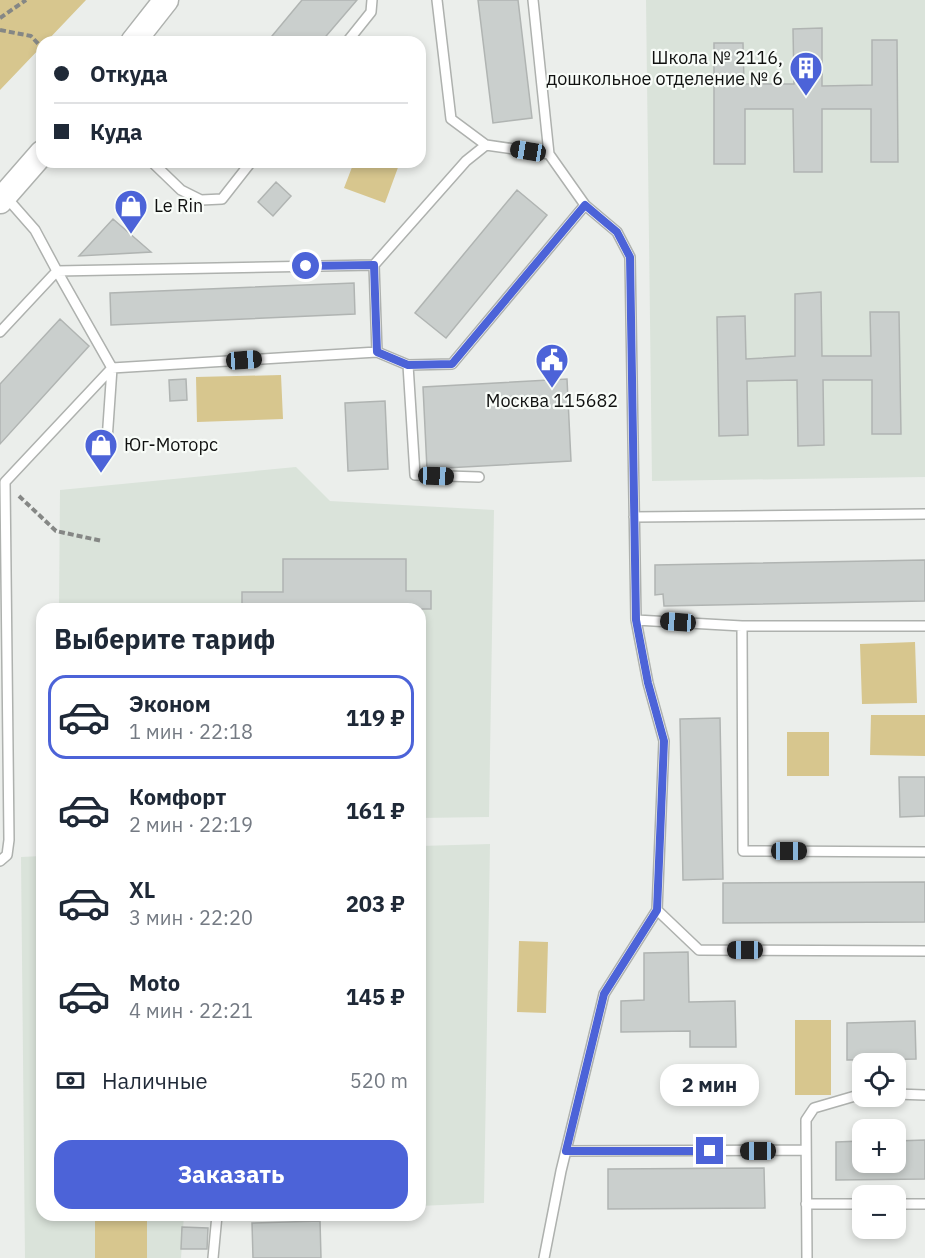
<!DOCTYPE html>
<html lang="ru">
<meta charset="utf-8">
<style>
body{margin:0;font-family:"IBM Plex Sans",sans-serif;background:#f2f2f3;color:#1f2937;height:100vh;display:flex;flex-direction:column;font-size:22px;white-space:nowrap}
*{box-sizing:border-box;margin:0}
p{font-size:20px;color:#747a83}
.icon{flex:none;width:33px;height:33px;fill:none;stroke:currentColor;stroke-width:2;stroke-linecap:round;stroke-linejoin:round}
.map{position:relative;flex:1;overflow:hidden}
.side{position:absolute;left:36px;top:603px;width:390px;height:618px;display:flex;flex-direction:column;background:#fff;border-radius:18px;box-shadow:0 3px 9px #0003}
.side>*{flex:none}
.top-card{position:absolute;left:36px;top:36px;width:390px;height:132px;border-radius:18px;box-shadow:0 3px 9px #0003;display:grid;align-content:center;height:132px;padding:0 18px;background:#fff}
.fabs{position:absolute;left:852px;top:1053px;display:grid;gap:12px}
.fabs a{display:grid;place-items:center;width:54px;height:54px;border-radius:12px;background:#fff;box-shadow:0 3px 9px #0003;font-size:30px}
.end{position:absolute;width:27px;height:27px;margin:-14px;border:8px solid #4c63d8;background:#fff;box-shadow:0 0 0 3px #fff}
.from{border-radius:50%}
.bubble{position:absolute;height:42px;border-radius:18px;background:#fff;box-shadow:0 3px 9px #0003;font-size:20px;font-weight:700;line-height:42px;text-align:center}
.car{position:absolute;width:18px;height:36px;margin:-18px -9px;border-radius:8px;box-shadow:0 0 4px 2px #0007;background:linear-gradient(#222 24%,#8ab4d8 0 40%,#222 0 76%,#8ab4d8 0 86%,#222 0)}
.top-card b{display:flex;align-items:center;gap:21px;height:57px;font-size:22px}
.top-card b+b{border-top:2px solid #e0e1e3}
.top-card i{width:15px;height:15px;background:#1f2937}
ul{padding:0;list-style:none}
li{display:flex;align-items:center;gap:18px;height:84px;margin:0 12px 9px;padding:0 6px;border:3px solid transparent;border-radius:18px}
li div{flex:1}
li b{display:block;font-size:22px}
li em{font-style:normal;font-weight:700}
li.on{border-color:#4c63d8}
li>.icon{width:54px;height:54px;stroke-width:1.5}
h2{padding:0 18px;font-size:27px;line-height:72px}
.pay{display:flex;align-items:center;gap:15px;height:66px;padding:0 18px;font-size:22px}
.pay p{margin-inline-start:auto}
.cta{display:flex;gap:12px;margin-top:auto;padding:12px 18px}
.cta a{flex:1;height:69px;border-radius:18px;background:#4c63d8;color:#fff;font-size:24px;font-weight:700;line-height:69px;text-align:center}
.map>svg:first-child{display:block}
.built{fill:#dae3da}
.green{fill:#d7c68e}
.building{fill:#cacfcd;stroke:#b0b4b2;stroke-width:1.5}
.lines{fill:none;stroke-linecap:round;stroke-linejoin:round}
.service-casing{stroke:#aeb1ae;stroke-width:12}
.tertiary-casing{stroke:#aeb1ae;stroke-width:27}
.path{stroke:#858785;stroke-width:4;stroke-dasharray:6 3;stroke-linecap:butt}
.service{stroke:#fff;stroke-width:9}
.tertiary{stroke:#fff;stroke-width:24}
.route{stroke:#4c63d8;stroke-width:8}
.labels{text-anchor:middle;stroke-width:4.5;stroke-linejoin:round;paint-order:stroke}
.poi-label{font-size:18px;fill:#101110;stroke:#f8fcf8;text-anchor:start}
</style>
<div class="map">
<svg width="925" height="1258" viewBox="0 0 925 1258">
<rect width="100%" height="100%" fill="#ebeeeb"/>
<path class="built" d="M 646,0 L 925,0 L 925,477 L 652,481 Z
M 296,467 L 330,501 L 494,510 L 489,817 L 420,818 L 420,609 L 59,609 L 60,490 Z
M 490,844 L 484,1203 L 420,1206 L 420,846 Z
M 42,856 L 42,1215 L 184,1215 L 181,1258 L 25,1258 L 21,857 Z"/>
<path class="green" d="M 0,0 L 86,0 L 46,42 L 42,42 L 42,46 L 0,90 Z
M 354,162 L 400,162 L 385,203 L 344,188 Z
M 281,375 L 283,419 L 197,422 L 196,377 Z
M 915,642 L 917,703 L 862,704 L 860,644 Z
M 871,715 L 925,715 L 925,756 L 870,755 Z
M 787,732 L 829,732 L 829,776 L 787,776 Z
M 519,941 L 548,942 L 546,1013 L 517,1012 Z
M 795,1020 L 831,1020 L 831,1095 L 795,1095 Z
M 95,1215 L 147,1215 L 147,1258 L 95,1258 Z"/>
<path class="building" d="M 302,0 L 357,0 L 321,42 L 267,42 Z
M 478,0 L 518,0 L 532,118 L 493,123 Z
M 822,28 L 822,86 L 872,85 L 872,40 L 897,40 L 898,162 L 871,162 L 871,109 L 822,109 L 822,172 L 794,172 L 793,109 L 745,109 L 745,164 L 714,164 L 714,43 L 743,43 L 744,84 L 794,84 L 793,29 Z
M 276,182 L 291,196 L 273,216 L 258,202 Z
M 517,190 L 547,215 L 446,338 L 415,313 Z
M 113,219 L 151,252 L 79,256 Z
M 354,283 L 355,314 L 111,325 L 110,293 Z
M 821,292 L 822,356 L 871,356 L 870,312 L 899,312 L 901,434 L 872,434 L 872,380 L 823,380 L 824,445 L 798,446 L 797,380 L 747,381 L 748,435 L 719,436 L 717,317 L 745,316 L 746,359 L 795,356 L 795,294 Z
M 60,319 L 89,346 L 0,444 L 0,384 Z
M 186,379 L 187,400 L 170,401 L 169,380 Z
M 567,379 L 571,461 L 427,469 L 423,387 Z
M 385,401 L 388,469 L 348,471 L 345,403 Z
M 283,559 L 406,559 L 406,591 L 431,591 L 431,609 L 242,609 L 242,592 L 283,592 Z
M 925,560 L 925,601 L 664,606 L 663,594 L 655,595 L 655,565 Z
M 720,718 L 723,879 L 683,880 L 680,719 Z
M 899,777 L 925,777 L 925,816 L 900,817 Z
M 925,882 L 925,922 L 723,923 L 723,883 Z
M 688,952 L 689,1002 L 735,1001 L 736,1047 L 690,1047 L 690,1031 L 621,1032 L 621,1001 L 644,1000 L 644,953 Z
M 915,1021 L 916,1059 L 847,1060 L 847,1023 Z
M 925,1140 L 925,1179 L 836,1180 L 836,1142 L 862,1141 L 862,1162 L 896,1162 L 896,1141 Z
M 764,1168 L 765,1208 L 608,1209 L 608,1169 Z
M 320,1221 L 321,1258 L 253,1258 L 252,1223 Z
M 182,1227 L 208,1228 L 207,1249 L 181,1249 Z"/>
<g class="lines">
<g class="service-casing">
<path id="service" d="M 533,0 L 549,154
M 347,42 L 371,12 L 372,0
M 486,145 L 549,154 L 585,205 L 617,232 L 630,257 L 636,620 L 648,683 L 664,741 L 657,910 L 604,994 L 561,1171 L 544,1258
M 152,162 L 181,190 L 201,200 L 222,199 L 251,162
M 6,197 L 35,230 L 57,271 L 374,265 L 466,161 L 486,145 L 451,119 L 437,0
M 374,265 L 377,352
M 0,332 L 57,271 L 112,368 L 106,455
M 408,365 L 415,475 L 479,477
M 634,517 L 925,514
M 636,620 L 742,626 L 925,626
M 742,626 L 743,851 L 925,852
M 0,861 L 7,855 L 9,840 L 5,482 L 112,368 L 377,352 L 408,365 L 452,364 L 585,205
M 657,910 L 699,950 L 925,951
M 896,1094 L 925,1095
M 566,1151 L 806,1150
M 806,1204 L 862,1204
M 896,1204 L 925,1204
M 213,1258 L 217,1215
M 807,1258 L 806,1120 L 814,1108 L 862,1094"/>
</g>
<g class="tertiary-casing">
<path id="tertiary" d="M 133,42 L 166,0
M 0,201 L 42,153"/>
</g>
<path class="path" d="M 0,18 L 26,0
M 0,30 L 31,36 L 42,48
M 19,496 L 56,531 L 102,541"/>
<use href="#service" class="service"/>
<use href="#tertiary" class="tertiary"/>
</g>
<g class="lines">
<path class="route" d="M 306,266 L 374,265 L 377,352 L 408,365 L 452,364 L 585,205 L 617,232 L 630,257 L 636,620 L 648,683 L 664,741 L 657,910 L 604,994 L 566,1151 L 710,1151"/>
</g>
<defs>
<g id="building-pin" transform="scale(1.725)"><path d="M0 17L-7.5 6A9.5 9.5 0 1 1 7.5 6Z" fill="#4c63d8" stroke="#f8fcf8"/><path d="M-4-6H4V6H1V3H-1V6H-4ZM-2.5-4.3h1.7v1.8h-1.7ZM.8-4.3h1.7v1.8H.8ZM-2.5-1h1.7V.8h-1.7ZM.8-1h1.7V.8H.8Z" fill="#fff"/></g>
<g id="shop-pin" transform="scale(1.725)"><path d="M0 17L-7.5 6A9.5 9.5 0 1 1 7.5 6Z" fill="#4c63d8" stroke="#f8fcf8"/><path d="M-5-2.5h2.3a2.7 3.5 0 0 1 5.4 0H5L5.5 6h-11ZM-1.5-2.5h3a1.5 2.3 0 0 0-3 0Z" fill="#fff"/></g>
<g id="civic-pin" transform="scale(1.725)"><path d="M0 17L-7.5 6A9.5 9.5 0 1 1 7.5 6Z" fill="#4c63d8" stroke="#f8fcf8"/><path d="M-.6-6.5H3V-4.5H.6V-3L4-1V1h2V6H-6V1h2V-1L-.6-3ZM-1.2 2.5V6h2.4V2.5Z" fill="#fff"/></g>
</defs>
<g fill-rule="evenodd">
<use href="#building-pin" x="806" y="68"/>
<use href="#shop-pin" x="131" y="206"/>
<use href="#civic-pin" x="552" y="360"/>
<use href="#shop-pin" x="101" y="445"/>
</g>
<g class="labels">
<g class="poi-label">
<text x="783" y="64" text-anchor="end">Школа № 2116,<tspan x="783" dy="21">дошкольное отделение № 6</tspan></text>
<text x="154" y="212">Le Rin</text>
<text x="552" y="407" text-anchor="middle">Москва 115682</text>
<text x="124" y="451">Юг-Моторс</text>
</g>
</g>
</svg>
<div class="fabs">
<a><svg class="icon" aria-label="locate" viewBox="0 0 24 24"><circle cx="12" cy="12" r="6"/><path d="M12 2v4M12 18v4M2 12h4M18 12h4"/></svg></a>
<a>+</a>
<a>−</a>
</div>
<i class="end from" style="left:306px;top:266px"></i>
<i class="end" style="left:710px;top:1151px"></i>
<div class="bubble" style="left:660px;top:1064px;width:99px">2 мин</div>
<i class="car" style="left:528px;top:151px;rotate:279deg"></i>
<i class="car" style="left:244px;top:360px;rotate:86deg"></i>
<i class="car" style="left:436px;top:476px;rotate:92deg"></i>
<i class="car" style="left:678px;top:622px;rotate:274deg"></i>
<i class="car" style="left:789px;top:851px;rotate:90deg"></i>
<i class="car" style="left:745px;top:950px;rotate:270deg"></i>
<i class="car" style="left:758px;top:1151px;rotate:270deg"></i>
<div class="top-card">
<b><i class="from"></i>Откуда</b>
<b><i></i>Куда</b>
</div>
<section class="side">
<h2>Выберите тариф</h2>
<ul>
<li class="on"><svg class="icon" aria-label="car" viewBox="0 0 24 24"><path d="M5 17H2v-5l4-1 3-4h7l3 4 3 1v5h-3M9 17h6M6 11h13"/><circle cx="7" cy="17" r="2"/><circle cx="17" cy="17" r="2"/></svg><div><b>Эконом</b><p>1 мин · 22:18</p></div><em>119 ₽</em></li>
<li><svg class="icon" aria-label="car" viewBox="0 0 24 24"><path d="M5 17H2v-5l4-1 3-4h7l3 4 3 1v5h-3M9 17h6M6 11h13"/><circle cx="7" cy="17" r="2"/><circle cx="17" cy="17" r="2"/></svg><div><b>Комфорт</b><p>2 мин · 22:19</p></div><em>161 ₽</em></li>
<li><svg class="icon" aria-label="car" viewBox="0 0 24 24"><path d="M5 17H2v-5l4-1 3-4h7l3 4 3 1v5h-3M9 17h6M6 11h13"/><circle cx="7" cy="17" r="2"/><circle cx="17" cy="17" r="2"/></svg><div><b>XL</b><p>3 мин · 22:20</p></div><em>203 ₽</em></li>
<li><svg class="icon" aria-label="car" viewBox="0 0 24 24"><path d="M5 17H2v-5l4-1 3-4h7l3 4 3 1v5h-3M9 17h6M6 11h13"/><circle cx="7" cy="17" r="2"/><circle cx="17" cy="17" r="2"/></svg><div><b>Moto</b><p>4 мин · 22:21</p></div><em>145 ₽</em></li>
</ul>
<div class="pay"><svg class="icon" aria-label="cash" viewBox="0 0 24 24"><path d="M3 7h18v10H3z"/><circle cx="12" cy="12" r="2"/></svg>Наличные<p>520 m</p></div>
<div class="cta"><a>Заказать</a></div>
</section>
</div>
